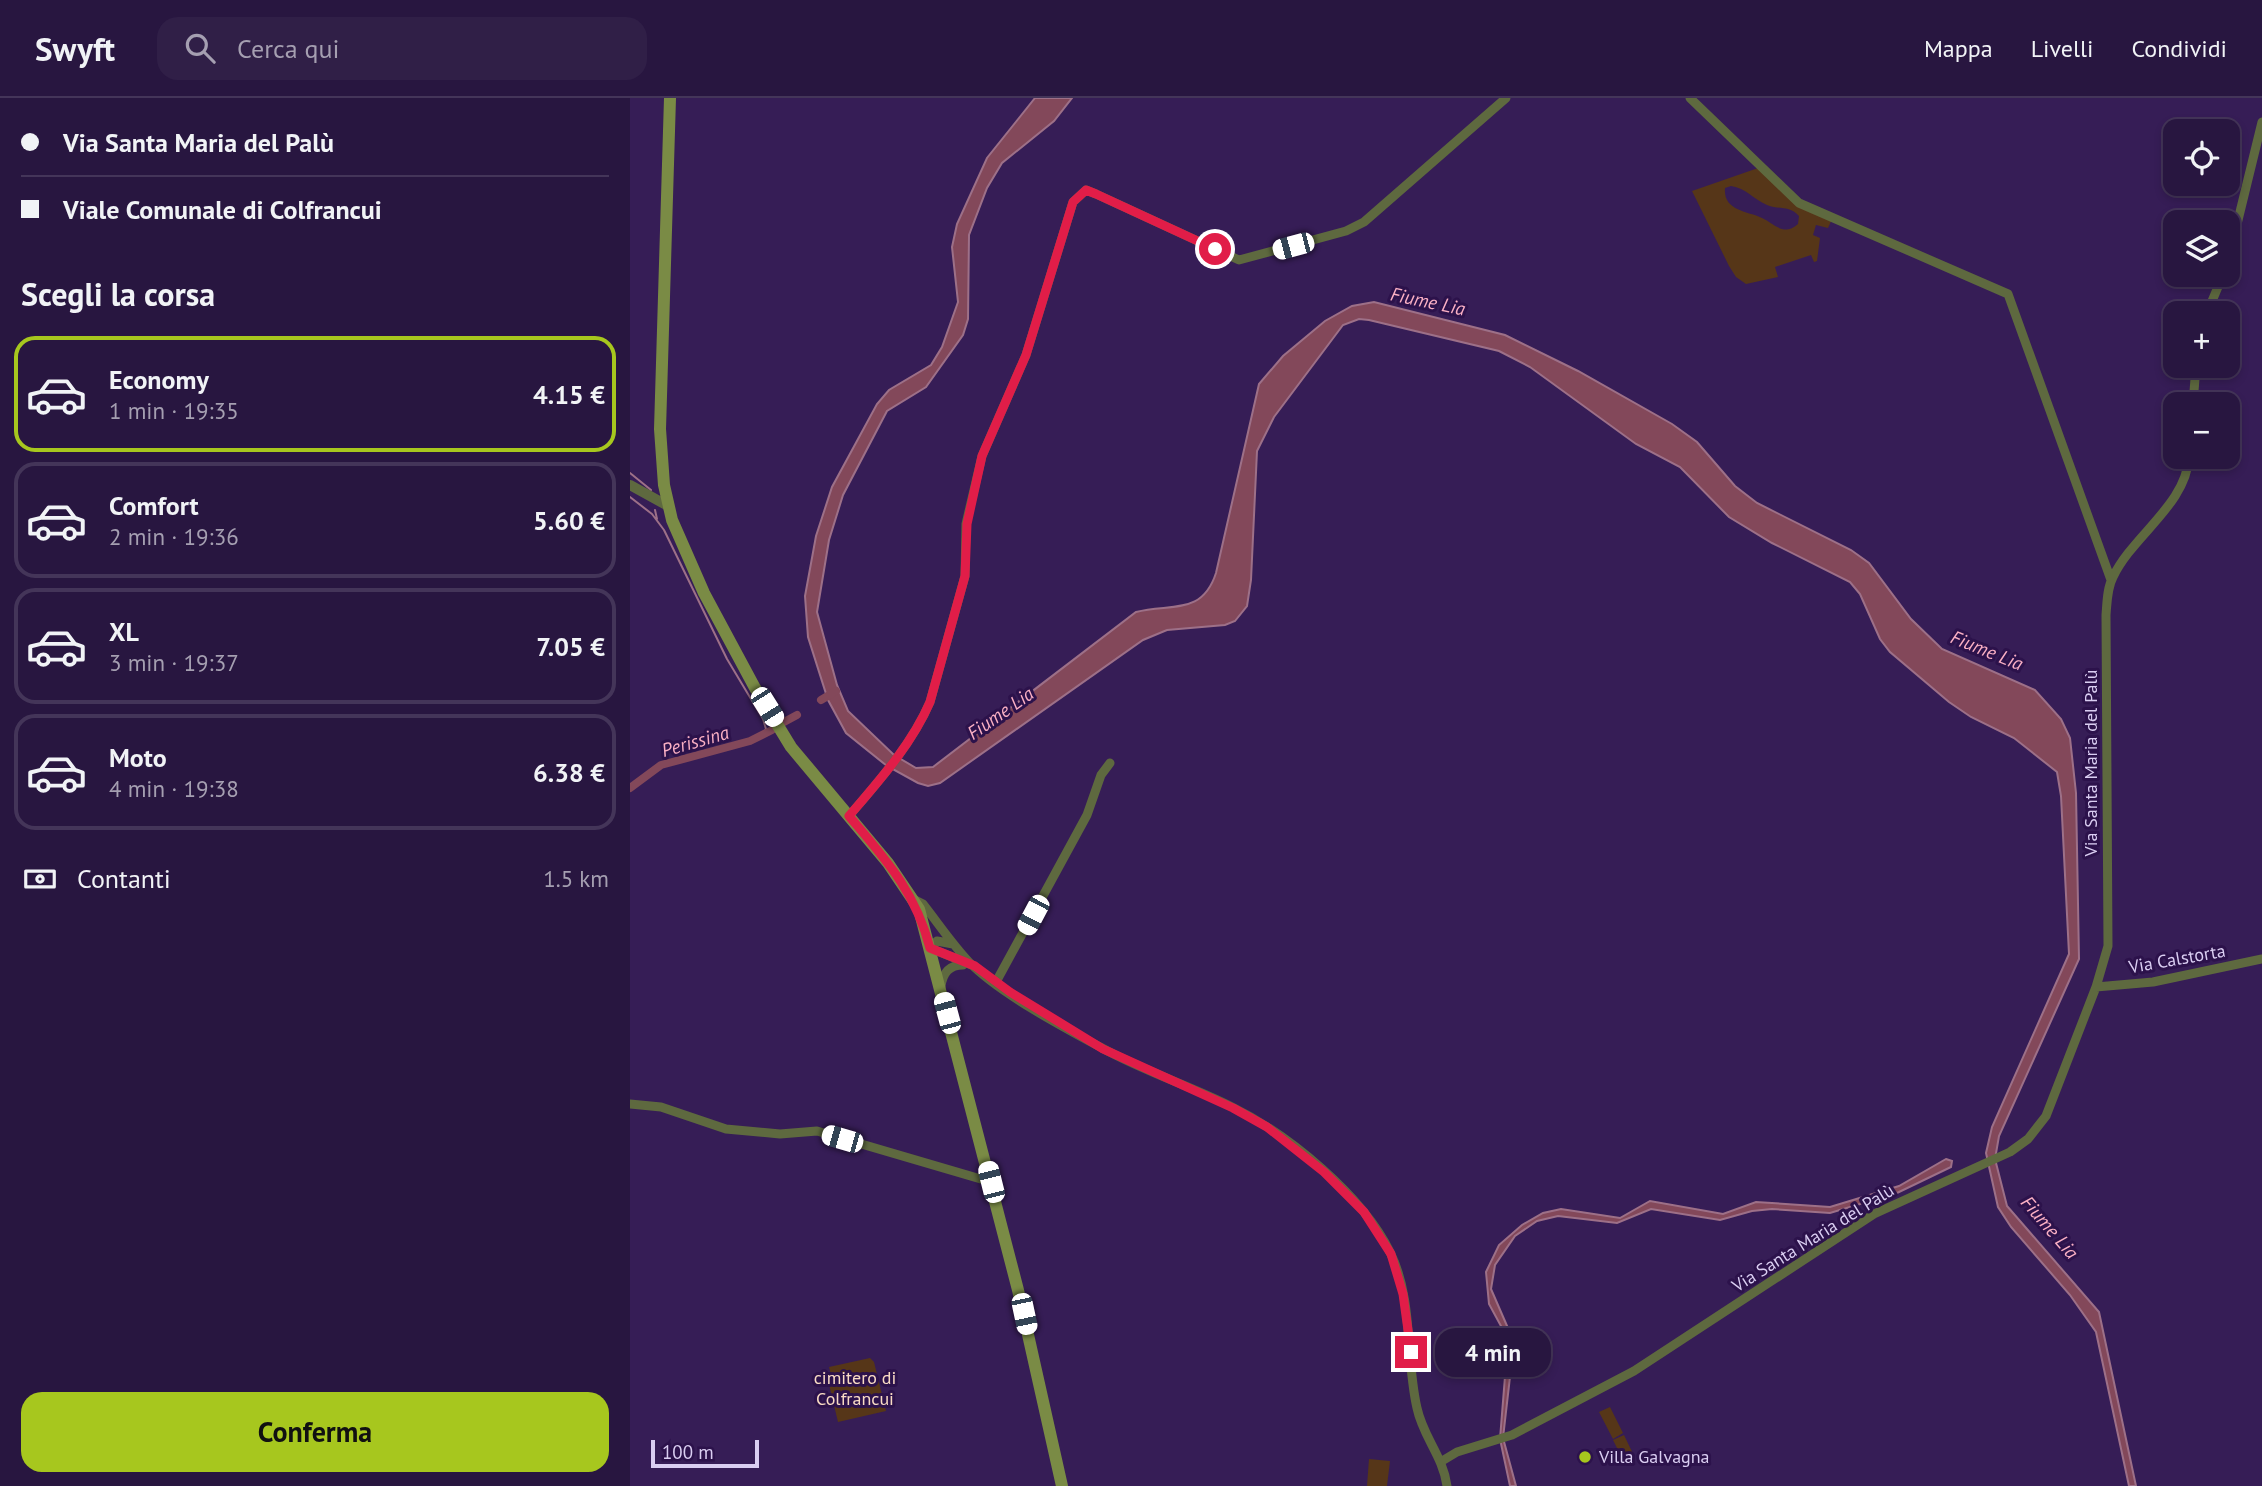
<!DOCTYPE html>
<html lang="it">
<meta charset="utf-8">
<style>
body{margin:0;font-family:"PT Sans",sans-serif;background:#301f47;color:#f1f3f6;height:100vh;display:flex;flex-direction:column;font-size:26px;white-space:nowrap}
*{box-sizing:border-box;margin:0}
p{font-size:23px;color:#a59fb1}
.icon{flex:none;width:38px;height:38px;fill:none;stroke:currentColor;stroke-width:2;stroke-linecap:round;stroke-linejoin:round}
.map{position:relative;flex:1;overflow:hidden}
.drawer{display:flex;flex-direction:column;background:#281640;width:630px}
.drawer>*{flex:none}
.hud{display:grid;align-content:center;height:154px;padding:0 21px;background:#281640}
.controls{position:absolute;left:1533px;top:21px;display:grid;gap:14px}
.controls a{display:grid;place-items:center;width:77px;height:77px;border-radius:14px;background:#281640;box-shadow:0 4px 10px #0003,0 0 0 2px #443559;font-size:35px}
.scale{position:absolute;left:21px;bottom:18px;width:108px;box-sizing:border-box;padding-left:7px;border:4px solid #dacef2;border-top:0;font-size:19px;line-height:24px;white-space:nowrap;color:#dacef2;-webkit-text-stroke:5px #2c124b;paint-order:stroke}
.end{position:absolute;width:32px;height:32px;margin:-16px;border:9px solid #e11d48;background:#fff;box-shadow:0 0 0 4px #fff}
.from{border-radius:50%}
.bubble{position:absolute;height:49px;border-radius:21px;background:#281640;box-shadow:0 4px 10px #0003,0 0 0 2px #443559;font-size:23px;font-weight:600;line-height:49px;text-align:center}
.car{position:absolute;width:21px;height:42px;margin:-21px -10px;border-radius:9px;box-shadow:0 0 5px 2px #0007;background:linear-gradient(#fff 24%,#345 0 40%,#fff 0 76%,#345 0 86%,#fff 0)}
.hud b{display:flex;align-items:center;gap:24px;height:66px;font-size:26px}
.hud b+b{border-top:2px solid #443559}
.hud i{width:18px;height:18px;background:#f1f3f6}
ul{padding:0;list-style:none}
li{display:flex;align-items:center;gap:21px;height:116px;margin:0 14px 10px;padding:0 7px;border:4px solid #443559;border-radius:21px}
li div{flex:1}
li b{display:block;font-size:26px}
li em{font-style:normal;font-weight:600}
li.selected{border-color:#a7c71e}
li>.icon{width:63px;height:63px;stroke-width:1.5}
h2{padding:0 21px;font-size:32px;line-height:84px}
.pay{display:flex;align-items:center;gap:18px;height:77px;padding:0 21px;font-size:26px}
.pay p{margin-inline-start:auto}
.button{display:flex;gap:14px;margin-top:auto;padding:14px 21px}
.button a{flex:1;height:80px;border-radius:21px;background:#a7c71e;color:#111;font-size:28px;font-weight:600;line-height:80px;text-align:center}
header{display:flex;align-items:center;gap:42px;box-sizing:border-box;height:98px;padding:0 35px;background:#281640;border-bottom:2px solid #443559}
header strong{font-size:33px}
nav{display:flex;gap:38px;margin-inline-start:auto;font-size:24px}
.search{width:490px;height:63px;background:#301f47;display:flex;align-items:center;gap:18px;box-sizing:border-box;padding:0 24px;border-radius:21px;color:#a59fb1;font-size:26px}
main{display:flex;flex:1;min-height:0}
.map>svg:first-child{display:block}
.green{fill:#563618;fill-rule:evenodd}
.water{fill:#83485a;stroke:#9d7088;stroke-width:2}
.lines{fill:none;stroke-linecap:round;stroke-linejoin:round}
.stream{stroke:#9d7088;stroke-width:2}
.canal{stroke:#83485a;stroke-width:8}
.minor{stroke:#5e693f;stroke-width:9}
.tertiary{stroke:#5e693f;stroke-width:10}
.secondary{stroke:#7a8b45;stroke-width:12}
.route{stroke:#e11d48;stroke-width:9}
.poi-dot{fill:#a7c71e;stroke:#2c124b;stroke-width:2.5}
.labels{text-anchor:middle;stroke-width:6;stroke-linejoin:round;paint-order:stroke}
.street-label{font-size:18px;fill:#dacef2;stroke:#2c124b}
.park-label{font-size:18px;fill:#f9dcc4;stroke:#2c124b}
.poi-label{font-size:18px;fill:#dacef2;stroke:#2c124b;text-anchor:start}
.water-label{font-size:19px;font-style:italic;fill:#fab0c4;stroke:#2c124b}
</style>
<header>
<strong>Swyft</strong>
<div class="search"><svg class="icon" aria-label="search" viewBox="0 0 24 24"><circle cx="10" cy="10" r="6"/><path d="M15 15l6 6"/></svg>Cerca qui</div>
<nav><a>Mappa</a><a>Livelli</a><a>Condividi</a></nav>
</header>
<main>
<section class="drawer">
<div class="hud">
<b><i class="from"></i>Via Santa Maria del Palù</b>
<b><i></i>Viale Comunale di Colfrancui</b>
</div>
<h2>Scegli la corsa</h2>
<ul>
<li class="selected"><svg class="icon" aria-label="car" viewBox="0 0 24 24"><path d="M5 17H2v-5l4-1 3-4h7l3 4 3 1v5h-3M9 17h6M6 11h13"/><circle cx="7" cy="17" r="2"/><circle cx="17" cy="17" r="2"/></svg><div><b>Economy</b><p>1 min · 19:35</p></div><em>4.15 €</em></li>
<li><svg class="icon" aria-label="car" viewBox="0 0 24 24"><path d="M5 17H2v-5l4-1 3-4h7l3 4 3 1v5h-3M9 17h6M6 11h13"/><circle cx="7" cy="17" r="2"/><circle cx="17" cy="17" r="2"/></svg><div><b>Comfort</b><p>2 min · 19:36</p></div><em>5.60 €</em></li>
<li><svg class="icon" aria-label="car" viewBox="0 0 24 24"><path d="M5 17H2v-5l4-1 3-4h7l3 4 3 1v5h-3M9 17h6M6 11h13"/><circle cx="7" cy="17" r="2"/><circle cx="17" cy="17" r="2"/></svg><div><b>XL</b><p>3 min · 19:37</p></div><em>7.05 €</em></li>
<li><svg class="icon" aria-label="car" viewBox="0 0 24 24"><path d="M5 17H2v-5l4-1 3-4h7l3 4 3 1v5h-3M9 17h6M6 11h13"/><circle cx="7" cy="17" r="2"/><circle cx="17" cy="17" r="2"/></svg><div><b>Moto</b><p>4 min · 19:38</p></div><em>6.38 €</em></li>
</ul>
<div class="pay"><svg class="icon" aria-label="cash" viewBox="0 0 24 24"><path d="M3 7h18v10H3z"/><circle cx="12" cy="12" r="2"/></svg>Contanti<p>1.5 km</p></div>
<div class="button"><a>Conferma</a></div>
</section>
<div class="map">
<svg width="1632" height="1388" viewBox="0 0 1632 1388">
<rect width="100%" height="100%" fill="#361d56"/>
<path class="green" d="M 1131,69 L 1158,96 L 1203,119 L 1198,130 L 1186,127 L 1183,137 L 1190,140 L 1187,163 L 1184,164 L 1181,157 L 1145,169 L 1148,179 L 1116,186 L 1106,179 L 1099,168 L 1062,93 ZM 1101,88 C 1116,90 1123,101 1137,107 C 1149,112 1159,107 1169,118 L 1168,126 C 1154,139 1145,126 1132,120 C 1117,113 1093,113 1095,90 Z
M 240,1260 L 244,1264 L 256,1313 L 208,1324 L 197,1278 L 201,1277 L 199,1269 Z
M 980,1309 L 993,1335 L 983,1341 L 969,1314 Z
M 994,1337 L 1005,1360 L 995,1366 L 983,1342 Z
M 739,1361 L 760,1363 L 757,1388 L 737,1388 Z"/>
<path class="water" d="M 405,0 L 442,0 L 424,23 L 372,65 L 357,90 L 339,137 L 338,221 L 333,237 L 296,289 L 257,313 L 213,397 L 199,442 L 187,514 L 207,587 L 218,613 L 264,657 L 286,670 L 303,669 L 506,514 C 541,505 572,518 586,475 L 629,286 L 653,258 L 695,223 L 722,208 L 744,204 L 875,237 L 948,273 L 1042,326 L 1067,344 L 1105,388 L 1127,405 L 1221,452 L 1239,465 L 1281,521 L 1312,551 L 1405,592 L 1431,621 L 1440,640 L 1446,695 L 1449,861 L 1369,1038 L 1365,1061 L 1377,1108 L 1469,1214 L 1506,1388 L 1499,1388 L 1466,1234 L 1440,1197 L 1381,1129 L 1368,1109 L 1356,1055 L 1362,1029 L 1439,856 L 1431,698 L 1427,674 L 1384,640 L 1341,619 L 1319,604 L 1260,554 L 1250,541 L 1230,496 L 1220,484 L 1142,445 L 1099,419 L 1050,369 L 1006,346 L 900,269 L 869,253 L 739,222 L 729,221 L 713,227 L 644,319 L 627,353 L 621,482 L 617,508 L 605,523 L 595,527 L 537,532 L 513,542 L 310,685 L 298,688 L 288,685 L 257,668 L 216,635 L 198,602 L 178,539 L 175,498 L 186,438 L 202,389 L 247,306 L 259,292 L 301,267 L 312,249 L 328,204 L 322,149 L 327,126 L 357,60 Z
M 1316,1061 L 1322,1063 L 1321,1069 L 1267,1095 L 1200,1115 L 1142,1111 L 1122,1113 L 1090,1122 L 1021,1111 L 987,1125 L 928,1118 L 907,1123 L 885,1138 L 865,1167 L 861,1191 L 884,1244 L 873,1340 L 886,1388 L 880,1388 L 870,1341 L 878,1241 L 859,1206 L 856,1174 L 869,1147 L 892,1127 L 913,1115 L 931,1111 L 990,1120 L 1020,1103 L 1093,1116 L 1126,1104 L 1200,1109 L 1269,1088 Z"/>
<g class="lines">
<path class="stream" d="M 0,375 L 21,392
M 0,399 L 22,416 L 34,432 L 97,561 L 133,621 L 136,631 L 132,637
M 25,412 L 27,421"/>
<path class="canal" d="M 191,602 L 206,593
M 154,624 L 167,617
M 0,690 L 31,667 L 120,643 L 142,632"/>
<path class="minor" d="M 1060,0 L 1169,105 L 1378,196 L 1481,482
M 1598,163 L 1632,24
M 1577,215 L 1593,177
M 1563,306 L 1566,268
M 219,718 C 249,683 282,646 300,604 L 335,478 L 336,426 L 352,358 L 396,257 L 443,104 L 456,92 L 466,96 L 609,162 L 716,133 L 734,124 L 876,0
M 285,802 L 293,806 C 308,825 322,846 339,864 C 369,895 433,929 472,950 C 514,973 560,988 602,1009 C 659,1037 732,1097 760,1154 C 784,1203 775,1258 787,1310 C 793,1339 813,1358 817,1388
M 323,846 L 307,843 L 300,850 L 344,868
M 366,884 L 457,717 L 471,677 L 480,665
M 311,888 C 313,875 319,867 333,867
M 1466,889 L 1523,884 L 1632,861
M 0,1006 L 31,1009 L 96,1031 L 150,1036 L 187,1033 L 361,1084
M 812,1363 L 827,1354 L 882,1337 L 1004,1273 L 1244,1116 L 1380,1054 L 1398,1041 L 1416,1018 L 1466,889 L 1478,848 L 1476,517 C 1477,505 1477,490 1483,479 C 1503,437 1556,407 1559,359"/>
<path class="tertiary" d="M 0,387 L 38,408"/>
<path class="secondary" d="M 40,0 L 30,331 L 34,387 L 42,422 L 74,495 L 125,590 L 161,649 L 258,765 L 289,811 L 388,1192 L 432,1388"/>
</g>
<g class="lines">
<path class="route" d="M 585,151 L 466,96 L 456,92 L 443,104 L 396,257 L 352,358 L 337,426 L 335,478 L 300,604 C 282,646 249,683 219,718 C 256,762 285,793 300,850 L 345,868 L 380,894 L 473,951 L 603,1010 L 637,1029 L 694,1074 L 734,1114 L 761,1156 L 773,1196 L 781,1254"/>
</g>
<circle class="poi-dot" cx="955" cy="1359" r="7"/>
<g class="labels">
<g class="street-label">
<text transform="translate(1461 665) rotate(-90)" y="6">Via Santa Maria del Palù</text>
<text transform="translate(1547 861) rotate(-10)" y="6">Via Calstorta</text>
<text transform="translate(1183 1140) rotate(-32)" y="6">Via Santa Maria del Palù</text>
</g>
<g class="park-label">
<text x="225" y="1286">cimitero di<tspan x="225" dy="21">Colfrancui</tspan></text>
</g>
<g class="poi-label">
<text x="969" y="1365">Villa Galvagna</text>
</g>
<g class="water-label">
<text transform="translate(798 203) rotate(12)" y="7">Fiume Lia</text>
<text transform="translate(1357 552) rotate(22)" y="7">Fiume Lia</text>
<text transform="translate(370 615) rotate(-35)" y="7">Fiume Lia</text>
<text transform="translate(65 643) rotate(-16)" y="7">Perissina</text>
<text transform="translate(1420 1129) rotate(49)" y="7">Fiume Lia</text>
</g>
</g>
</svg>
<div class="controls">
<a><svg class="icon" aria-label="locate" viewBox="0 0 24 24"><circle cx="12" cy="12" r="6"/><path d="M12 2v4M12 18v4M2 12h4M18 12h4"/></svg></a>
<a><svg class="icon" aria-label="layers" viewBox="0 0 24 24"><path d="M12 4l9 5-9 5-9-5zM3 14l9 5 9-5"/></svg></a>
<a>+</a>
<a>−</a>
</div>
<div class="scale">100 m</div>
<i class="end from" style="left:585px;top:151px"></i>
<i class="end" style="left:781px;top:1254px"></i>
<div class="bubble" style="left:805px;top:1230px;width:116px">4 min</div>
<i class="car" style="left:663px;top:148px;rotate:255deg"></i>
<i class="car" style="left:137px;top:609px;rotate:148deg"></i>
<i class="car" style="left:403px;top:817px;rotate:208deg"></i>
<i class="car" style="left:317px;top:915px;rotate:345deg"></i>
<i class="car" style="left:212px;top:1041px;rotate:286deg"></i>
<i class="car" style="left:361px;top:1084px;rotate:346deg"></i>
<i class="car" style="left:394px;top:1216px;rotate:168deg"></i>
</div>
</main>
